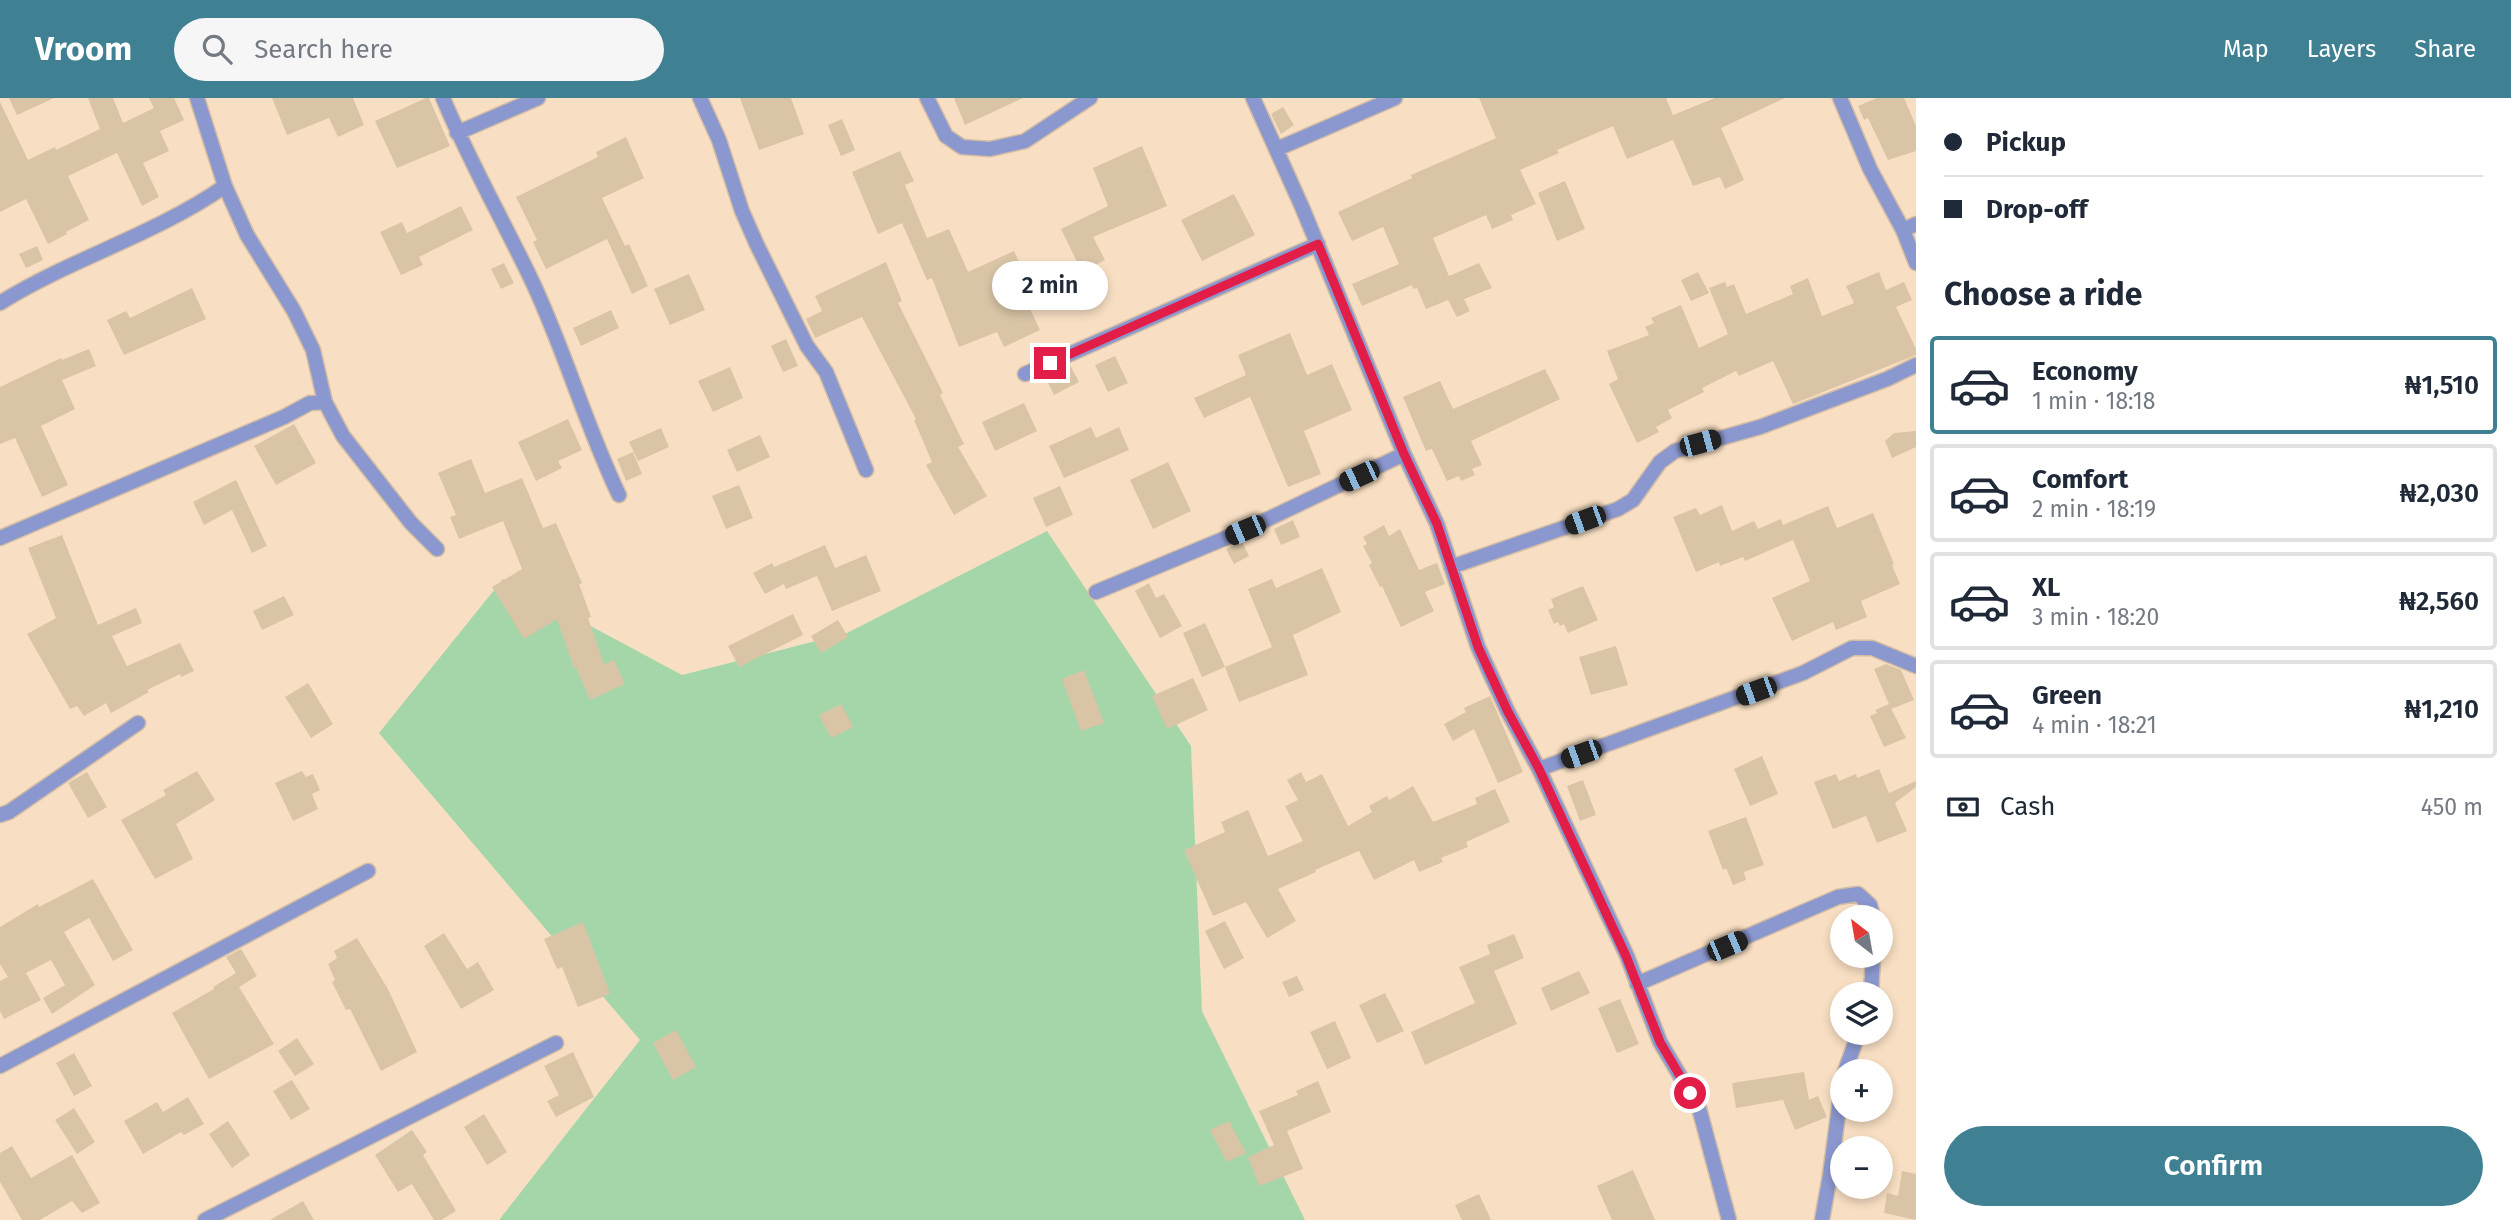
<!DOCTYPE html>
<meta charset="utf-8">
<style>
body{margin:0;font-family:"Fira Sans",sans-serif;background:#f6f6f7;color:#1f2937;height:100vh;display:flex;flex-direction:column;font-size:26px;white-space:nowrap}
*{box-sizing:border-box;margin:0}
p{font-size:23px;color:#747a83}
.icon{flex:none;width:38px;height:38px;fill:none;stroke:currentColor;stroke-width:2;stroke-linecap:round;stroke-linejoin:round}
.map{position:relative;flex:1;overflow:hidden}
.panel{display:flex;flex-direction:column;background:#fff;width:595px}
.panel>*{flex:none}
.guide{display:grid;align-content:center;height:154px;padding:0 28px;background:#fff}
.needle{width:46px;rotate:329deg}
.buttons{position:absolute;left:1830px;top:807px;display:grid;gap:14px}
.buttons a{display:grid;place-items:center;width:63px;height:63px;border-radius:50%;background:#fff;box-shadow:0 4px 10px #0003;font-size:35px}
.end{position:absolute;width:32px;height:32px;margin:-16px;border:9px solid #e11d48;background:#fff;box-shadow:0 0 0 4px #fff}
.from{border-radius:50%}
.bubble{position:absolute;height:49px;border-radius:24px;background:#fff;box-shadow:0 4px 10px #0003;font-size:23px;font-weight:600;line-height:49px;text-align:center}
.car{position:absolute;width:21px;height:42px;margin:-21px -10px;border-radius:9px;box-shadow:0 0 5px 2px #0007;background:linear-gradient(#222 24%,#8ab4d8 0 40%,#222 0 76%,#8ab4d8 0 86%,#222 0)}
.guide b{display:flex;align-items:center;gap:24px;height:66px;font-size:26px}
.guide b+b{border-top:2px solid #e0e1e3}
.guide i{width:18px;height:18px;background:#1f2937}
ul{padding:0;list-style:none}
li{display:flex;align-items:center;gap:21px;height:98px;margin:0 14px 10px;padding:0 14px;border:4px solid #e0e1e3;border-radius:7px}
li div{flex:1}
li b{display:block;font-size:26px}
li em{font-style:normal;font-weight:600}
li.active{border-color:#3f8193}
li>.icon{width:63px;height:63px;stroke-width:1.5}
h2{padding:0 28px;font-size:32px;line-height:84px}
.pay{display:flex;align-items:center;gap:18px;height:77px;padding:0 28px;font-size:26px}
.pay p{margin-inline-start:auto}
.action{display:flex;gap:14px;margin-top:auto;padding:14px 28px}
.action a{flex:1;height:80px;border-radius:42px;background:#3f8193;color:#fff;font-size:28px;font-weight:600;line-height:80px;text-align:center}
header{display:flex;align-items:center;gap:42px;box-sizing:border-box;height:98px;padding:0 35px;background:#3f8193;color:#fff}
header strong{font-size:33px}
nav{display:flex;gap:38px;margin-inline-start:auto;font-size:24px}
.search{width:490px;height:63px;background:#f6f6f7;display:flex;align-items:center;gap:18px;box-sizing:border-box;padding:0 24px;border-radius:38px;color:#747a83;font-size:26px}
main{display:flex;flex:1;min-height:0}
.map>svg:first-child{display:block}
.green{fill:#a5d6aa}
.building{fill:#d9c4a6}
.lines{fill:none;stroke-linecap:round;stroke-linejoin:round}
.minor-casing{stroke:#d3bda4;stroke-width:17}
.minor{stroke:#8b98cf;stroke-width:14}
.route{stroke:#e11d48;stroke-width:9}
</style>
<header>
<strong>Vroom</strong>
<div class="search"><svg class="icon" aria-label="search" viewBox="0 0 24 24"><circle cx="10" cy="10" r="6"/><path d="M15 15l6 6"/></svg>Search here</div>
<nav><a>Map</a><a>Layers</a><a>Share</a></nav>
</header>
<main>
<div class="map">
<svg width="1916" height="1122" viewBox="0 0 1916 1122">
<rect width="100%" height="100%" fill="#f8dfc3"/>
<path class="green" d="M 1047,433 L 1191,648 L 1202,913 L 1305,1122 L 499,1122 L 640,942 L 379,635 L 503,481 L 682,577 L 847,535 Z"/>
<path class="building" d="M 9,0 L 54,0 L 17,17 Z
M 88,0 L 113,0 L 123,25 L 154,10 L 149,0 L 174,0 L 184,22 L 160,33 L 169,53 L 143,65 L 159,99 L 142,108 L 117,55 L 68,78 L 89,122 L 66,134 L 67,136 L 48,146 L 26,101 L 0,114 L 0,4 L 28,62 L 55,49 L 56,52 L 100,31 Z
M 272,0 L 353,0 L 364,27 L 338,39 L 329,20 L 287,37 Z
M 426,0 L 429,0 L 450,48 L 397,70 L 375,23 Z
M 740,0 L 791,0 L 804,36 L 759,52 Z
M 954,0 L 1023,0 L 965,27 Z
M 1479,0 L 1666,0 L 1673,17 L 1715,0 L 1785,0 L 1721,30 L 1744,82 L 1725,91 L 1720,79 L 1693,88 L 1673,42 L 1627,61 L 1613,28 L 1557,52 L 1559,55 L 1520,72 L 1536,106 L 1511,117 L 1513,122 L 1492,131 L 1486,117 L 1433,140 L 1449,178 L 1479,165 L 1492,190 L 1464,201 L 1470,213 L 1457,219 L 1448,202 L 1426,211 L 1417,190 L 1413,191 L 1412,187 L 1362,208 L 1352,186 L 1399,166 L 1383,129 L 1352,143 L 1338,114 L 1412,80 L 1411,77 L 1496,40 Z
M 1877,0 L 1904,0 L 1916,28 L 1916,53 L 1888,62 L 1868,20 L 1864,22 L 1858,8 Z
M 1283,9 L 1294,27 L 1281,36 L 1271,16 Z
M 842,21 L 855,52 L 841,58 L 828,27 Z
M 626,39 L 644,80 L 602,100 L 625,148 L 629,146 L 648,188 L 632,196 L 607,141 L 546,171 L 533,144 L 537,142 L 516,99 L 598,59 L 596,54 Z
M 1142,48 L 1167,108 L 1093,139 L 1105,162 L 1082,174 L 1061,131 L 1108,108 L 1093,70 Z
M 900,53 L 914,83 L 905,87 L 927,140 L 949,131 L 968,174 L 1014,153 L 1029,186 L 1020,190 L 1040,232 L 1004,249 L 997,234 L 959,249 L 932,180 L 927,182 L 902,125 L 878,136 L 852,74 Z
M 1565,83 L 1585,131 L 1557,143 L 1538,95 Z
M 1234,96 L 1255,137 L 1202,163 L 1181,122 Z
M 461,108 L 473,132 L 419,159 L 423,167 L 401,177 L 380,134 L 402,124 L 407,135 Z
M 37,148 L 43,162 L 26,170 L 19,156 Z
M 886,164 L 902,203 L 898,205 L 943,295 L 940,297 L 964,346 L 958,349 L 987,398 L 954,417 L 926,367 L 932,364 L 914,322 L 916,321 L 862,219 L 815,240 L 806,221 L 822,213 L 815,198 Z
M 504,165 L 514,185 L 501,191 L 491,171 Z
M 1698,174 L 1709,195 L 1691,203 L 1681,182 Z
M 1879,174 L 1886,192 L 1904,184 L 1912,202 L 1896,209 L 1916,251 L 1916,257 L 1793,306 L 1773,263 L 1739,278 L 1736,273 L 1702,290 L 1704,294 L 1668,312 L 1672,320 L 1656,329 L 1659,334 L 1637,345 L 1609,286 L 1618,281 L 1607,253 L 1649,237 L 1645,229 L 1654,225 L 1651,220 L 1681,207 L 1699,250 L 1728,236 L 1709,190 L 1725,184 L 1727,189 L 1734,186 L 1746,216 L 1793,196 L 1790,188 L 1808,180 L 1822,218 L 1854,205 L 1846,188 Z
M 689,176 L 705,212 L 670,227 L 654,191 Z
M 192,190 L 206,221 L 124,257 L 107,222 L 126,213 L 130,220 Z
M 611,212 L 619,230 L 581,248 L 573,230 Z
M 1290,235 L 1307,277 L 1332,266 L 1352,312 L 1304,333 L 1321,376 L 1288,389 L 1250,299 L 1204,320 L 1194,300 L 1246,277 L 1238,257 Z
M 786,241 L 798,268 L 783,274 L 771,248 Z
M 89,251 L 96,268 L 62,282 L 75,311 L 41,328 L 68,387 L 42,399 L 15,340 L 0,346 L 0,289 L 61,260 L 62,262 Z
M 1115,258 L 1128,285 L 1108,294 L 1095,267 Z
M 1070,267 L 1079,284 L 1054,297 L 1045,279 Z
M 730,269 L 743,300 L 713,314 L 698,283 Z
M 1545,271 L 1560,301 L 1471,343 L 1482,367 L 1472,371 L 1475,377 L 1461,383 L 1459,378 L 1447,383 L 1432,351 L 1426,353 L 1403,299 L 1440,283 L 1453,311 Z
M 1024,305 L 1037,333 L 995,353 L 982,324 Z
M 568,321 L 582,352 L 558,363 L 562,370 L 536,383 L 518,344 Z
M 294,326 L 316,365 L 276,387 L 254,348 Z
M 1091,329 L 1096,340 L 1119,329 L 1129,352 L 1064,380 L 1049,348 Z
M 661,330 L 669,349 L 638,363 L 629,344 Z
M 1916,333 L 1916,349 L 1892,360 L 1885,343 L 1894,335 Z
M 760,337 L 770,359 L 737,374 L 727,352 Z
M 633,354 L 642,376 L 626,383 L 617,361 Z
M 471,361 L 485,395 L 522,380 L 543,430 L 556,425 L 582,485 L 579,486 L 591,519 L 588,520 L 604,566 L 614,562 L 625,586 L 590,602 L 576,569 L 574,570 L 557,521 L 524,541 L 492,489 L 522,471 L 503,423 L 459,441 L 450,419 L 456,417 L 438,375 Z
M 1168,364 L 1191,413 L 1153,431 L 1130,382 Z
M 236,382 L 267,448 L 252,455 L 232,412 L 204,427 L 193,404 Z
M 739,387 L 753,420 L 726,431 L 712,398 Z
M 1060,388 L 1073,417 L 1046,429 L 1033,400 Z
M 1722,407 L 1732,433 L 1754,423 L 1758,431 L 1781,421 L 1783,427 L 1828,408 L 1837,430 L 1873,415 L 1894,466 L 1892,467 L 1900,486 L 1861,503 L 1867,519 L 1836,532 L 1833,524 L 1792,543 L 1772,500 L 1810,483 L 1793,442 L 1745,463 L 1743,459 L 1720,468 L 1719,464 L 1696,474 L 1673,419 L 1696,410 L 1700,417 Z
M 1293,422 L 1300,439 L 1281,447 L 1274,431 Z
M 1384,427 L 1389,438 L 1400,431 L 1419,472 L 1437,465 L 1445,486 L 1425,494 L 1434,513 L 1401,529 L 1382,488 L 1380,489 L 1369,467 L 1372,465 L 1363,448 L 1367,446 L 1363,439 Z
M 62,437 L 98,527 L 136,510 L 142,525 L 112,538 L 127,568 L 180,545 L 194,573 L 181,579 L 180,576 L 147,592 L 149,594 L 111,615 L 106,605 L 84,618 L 77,608 L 70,611 L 27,536 L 56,520 L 28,450 Z
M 1242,444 L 1249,458 L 1234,466 L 1226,451 Z
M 825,447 L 835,470 L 866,457 L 881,493 L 832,513 L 817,478 L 786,491 L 784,486 L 765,496 L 753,475 L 772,465 L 774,469 Z
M 1322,470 L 1341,514 L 1293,537 L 1308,577 L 1239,604 L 1225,569 L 1272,549 L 1248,491 L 1272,481 L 1276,490 Z
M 1149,485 L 1156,500 L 1164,496 L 1182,528 L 1160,540 L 1135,493 Z
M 1583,488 L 1598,522 L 1568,535 L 1564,526 L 1560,528 L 1558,524 L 1554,526 L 1548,512 L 1554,509 L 1551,501 Z
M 284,498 L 294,517 L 262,532 L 253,513 Z
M 793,516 L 803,537 L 739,569 L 728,548 Z
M 838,522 L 848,539 L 821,555 L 811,538 Z
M 1205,525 L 1225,569 L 1202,579 L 1183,535 Z
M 1616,548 L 1628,587 L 1591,597 L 1579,559 Z
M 1886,566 L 1901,572 L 1914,602 L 1891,611 L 1874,571 Z
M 1084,572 L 1104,625 L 1081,633 L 1062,581 Z
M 1193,580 L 1208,612 L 1167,631 L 1152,598 Z
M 308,585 L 333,626 L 311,640 L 285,599 Z
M 1490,598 L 1523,674 L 1498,685 L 1474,631 L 1453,643 L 1444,626 L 1466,614 L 1464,610 Z
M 841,606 L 853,629 L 831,640 L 819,617 Z
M 1889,606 L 1906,640 L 1884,649 L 1870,618 L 1877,615 L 1875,612 Z
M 1762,658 L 1778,696 L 1750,708 L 1734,671 Z
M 1879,671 L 1889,695 L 1916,683 L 1916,689 L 1895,705 L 1907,733 L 1877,745 L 1866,718 L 1833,731 L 1814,684 L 1836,676 L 1839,683 L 1856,676 L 1857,680 Z
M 197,673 L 215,702 L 176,726 L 193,761 L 155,781 L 121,722 L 166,697 L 163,692 Z
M 302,673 L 306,679 L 313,676 L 320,692 L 312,696 L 318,711 L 293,723 L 275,685 Z
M 87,674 L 107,709 L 88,720 L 68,685 Z
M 1301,674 L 1306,684 L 1322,676 L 1348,728 L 1372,714 L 1369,708 L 1387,698 L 1389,702 L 1413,688 L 1433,724 L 1477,706 L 1475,700 L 1495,691 L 1510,724 L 1466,744 L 1468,749 L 1441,760 L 1443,764 L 1419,774 L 1414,762 L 1374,782 L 1359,753 L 1315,772 L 1316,774 L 1278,791 L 1296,823 L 1267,840 L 1246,804 L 1213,818 L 1184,752 L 1225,734 L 1221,724 L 1248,712 L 1268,758 L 1303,743 L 1285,708 L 1298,702 L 1287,682 Z
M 1583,682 L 1596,717 L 1580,723 L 1567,688 Z
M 1746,719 L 1764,767 L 1744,774 L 1746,782 L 1733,787 L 1726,770 L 1723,772 L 1708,733 Z
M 93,781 L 133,852 L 113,863 L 89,820 L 64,834 L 95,887 L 52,916 L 43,900 L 65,887 L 51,862 L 26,875 L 41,902 L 4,921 L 0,913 L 0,883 L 8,879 L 0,866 L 0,829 L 38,806 L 39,809 Z
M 1225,823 L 1244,860 L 1224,871 L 1205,833 Z
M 583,824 L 610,896 L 578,909 L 562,869 L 557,871 L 544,841 Z
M 444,835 L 467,871 L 478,864 L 494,892 L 461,911 L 424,848 Z
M 1514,836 L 1524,860 L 1494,873 L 1517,926 L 1425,967 L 1411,934 L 1475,905 L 1459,869 L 1490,856 L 1487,847 Z
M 357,840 L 388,891 L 417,954 L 381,973 L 350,911 L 346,912 L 332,884 L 335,882 L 328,866 L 337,860 L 334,853 Z
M 241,851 L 257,878 L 239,889 L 274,946 L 209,981 L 172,915 L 214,891 L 213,889 L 236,875 L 226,859 Z
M 1579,873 L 1590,895 L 1551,913 L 1541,890 Z
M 1297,878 L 1304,892 L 1289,899 L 1282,884 Z
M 1385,895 L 1404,933 L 1377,945 L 1359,907 Z
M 1620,901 L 1639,946 L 1617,955 L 1598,910 Z
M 1335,923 L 1351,960 L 1327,971 L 1310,934 Z
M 676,932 L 696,969 L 673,982 L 653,945 Z
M 297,940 L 314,966 L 295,978 L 278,953 Z
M 573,954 L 594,999 L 556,1019 L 547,1003 L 559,997 L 544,968 Z
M 74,955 L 92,988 L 74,998 L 56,965 Z
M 1804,974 L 1809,1002 L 1818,998 L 1827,1019 L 1795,1032 L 1783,1002 L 1736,1010 L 1732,985 Z
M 292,982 L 310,1011 L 291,1022 L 273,993 Z
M 1318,983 L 1331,1014 L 1287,1033 L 1303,1071 L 1259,1088 L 1248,1059 L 1274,1047 L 1259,1013 L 1298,997 L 1296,993 Z
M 188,999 L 204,1026 L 184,1037 L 181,1034 L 143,1056 L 124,1023 L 157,1004 L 163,1014 Z
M 74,1010 L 95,1044 L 77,1056 L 55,1022 Z
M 484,1016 L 507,1054 L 487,1067 L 464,1029 Z
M 228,1023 L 250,1057 L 232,1070 L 209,1036 Z
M 1229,1023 L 1246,1055 L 1227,1064 L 1210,1032 Z
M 412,1032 L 427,1054 L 423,1057 L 456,1113 L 441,1122 L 434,1122 L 412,1086 L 398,1094 L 375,1057 Z
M 12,1048 L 31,1080 L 72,1057 L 100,1105 L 82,1115 L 72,1103 L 40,1122 L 22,1122 L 0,1084 L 0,1055 Z
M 1633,1072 L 1655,1122 L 1612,1122 L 1597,1088 Z
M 1902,1073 L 1916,1076 L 1916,1122 L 1884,1115 L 1887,1095 L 1898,1098 Z
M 1479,1096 L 1491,1122 L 1462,1122 L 1455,1107 Z
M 303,1103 L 314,1122 L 270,1122 Z"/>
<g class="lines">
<g class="minor-casing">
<path id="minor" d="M 197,0 L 225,88 L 247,137 L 294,213 L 313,252 L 325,304 L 343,338 L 411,425 L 437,451
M 443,0 C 469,63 503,122 532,183 C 565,253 586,328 619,397
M 700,0 L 719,42 L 742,113 L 757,147 L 807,248 L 826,274 L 866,372
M 927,0 L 946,38 L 962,49 L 990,51 L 1025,43 L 1090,0
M 1253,0 L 1302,109 L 1404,356 L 1437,426 L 1478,549 L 1508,614 L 1539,671 L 1627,858 L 1660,944 L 1699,1010 L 1729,1122
M 1840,0 L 1870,71 L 1903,132 L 1916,165
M 457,35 L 538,0
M 1277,51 L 1395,0
M 1903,132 L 1916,126
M 0,205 C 72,160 155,137 225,88
M 1025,276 L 1318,146
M 0,440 L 284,319 L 310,305 L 325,304
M 1451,469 L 1618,411 L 1633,402 L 1660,364 L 1675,353 L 1760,329 L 1887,281 L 1916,267
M 1096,494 L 1245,432 L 1404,356
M 1539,671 L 1803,575 L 1852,550 L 1872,550 L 1916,568
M 0,717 L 9,714 L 138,625
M 1637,886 L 1838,799 L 1858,796 L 1870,807 L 1873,819
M 1871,896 L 1873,858
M 0,968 L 368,773
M 1845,973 L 1859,934
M 205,1122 L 556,945
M 1822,1122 L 1830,1077 L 1843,979"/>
</g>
<use href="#minor" class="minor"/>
</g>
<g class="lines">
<path class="route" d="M 1050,265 L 1318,146 L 1404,356 L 1437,426 L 1478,549 L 1508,614 L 1539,671 L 1626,858 L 1660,944 L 1690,995"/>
</g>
</svg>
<div class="buttons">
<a><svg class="needle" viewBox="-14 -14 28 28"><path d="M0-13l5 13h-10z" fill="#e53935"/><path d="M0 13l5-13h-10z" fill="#747a83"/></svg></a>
<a><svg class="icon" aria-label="layers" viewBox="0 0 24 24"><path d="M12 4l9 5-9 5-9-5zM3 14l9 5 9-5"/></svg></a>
<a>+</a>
<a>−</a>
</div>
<i class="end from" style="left:1690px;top:995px"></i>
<i class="end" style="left:1050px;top:265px"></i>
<div class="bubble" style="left:992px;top:163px;width:116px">2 min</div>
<i class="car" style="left:1700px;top:345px;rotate:75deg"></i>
<i class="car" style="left:1359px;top:378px;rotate:245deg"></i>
<i class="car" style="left:1585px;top:422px;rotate:250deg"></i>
<i class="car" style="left:1245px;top:432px;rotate:247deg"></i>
<i class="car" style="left:1756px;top:593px;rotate:250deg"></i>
<i class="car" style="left:1581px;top:656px;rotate:250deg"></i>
<i class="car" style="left:1727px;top:848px;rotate:67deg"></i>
</div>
<section class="panel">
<div class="guide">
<b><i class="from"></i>Pickup</b>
<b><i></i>Drop-off</b>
</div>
<h2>Choose a ride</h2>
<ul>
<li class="active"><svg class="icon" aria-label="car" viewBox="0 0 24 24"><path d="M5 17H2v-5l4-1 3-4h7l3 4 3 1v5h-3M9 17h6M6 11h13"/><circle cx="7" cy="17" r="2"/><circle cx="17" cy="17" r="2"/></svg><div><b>Economy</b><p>1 min · 18:18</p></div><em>₦1,510</em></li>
<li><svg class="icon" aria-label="car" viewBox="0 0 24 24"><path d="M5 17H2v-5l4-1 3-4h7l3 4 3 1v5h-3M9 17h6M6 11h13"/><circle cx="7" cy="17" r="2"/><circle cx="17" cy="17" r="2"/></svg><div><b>Comfort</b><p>2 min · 18:19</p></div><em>₦2,030</em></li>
<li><svg class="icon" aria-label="car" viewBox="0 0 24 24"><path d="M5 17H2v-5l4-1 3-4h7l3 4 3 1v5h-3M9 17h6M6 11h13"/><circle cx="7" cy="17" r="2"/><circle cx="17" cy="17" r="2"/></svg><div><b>XL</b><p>3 min · 18:20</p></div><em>₦2,560</em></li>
<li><svg class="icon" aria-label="car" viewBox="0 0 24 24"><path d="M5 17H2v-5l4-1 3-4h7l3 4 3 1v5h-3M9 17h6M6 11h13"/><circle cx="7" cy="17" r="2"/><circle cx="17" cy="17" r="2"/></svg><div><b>Green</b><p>4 min · 18:21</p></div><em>₦1,210</em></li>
</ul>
<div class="pay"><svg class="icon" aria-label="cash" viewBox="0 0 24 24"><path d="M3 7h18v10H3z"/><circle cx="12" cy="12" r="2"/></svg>Cash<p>450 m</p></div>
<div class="action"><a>Confirm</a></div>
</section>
</main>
